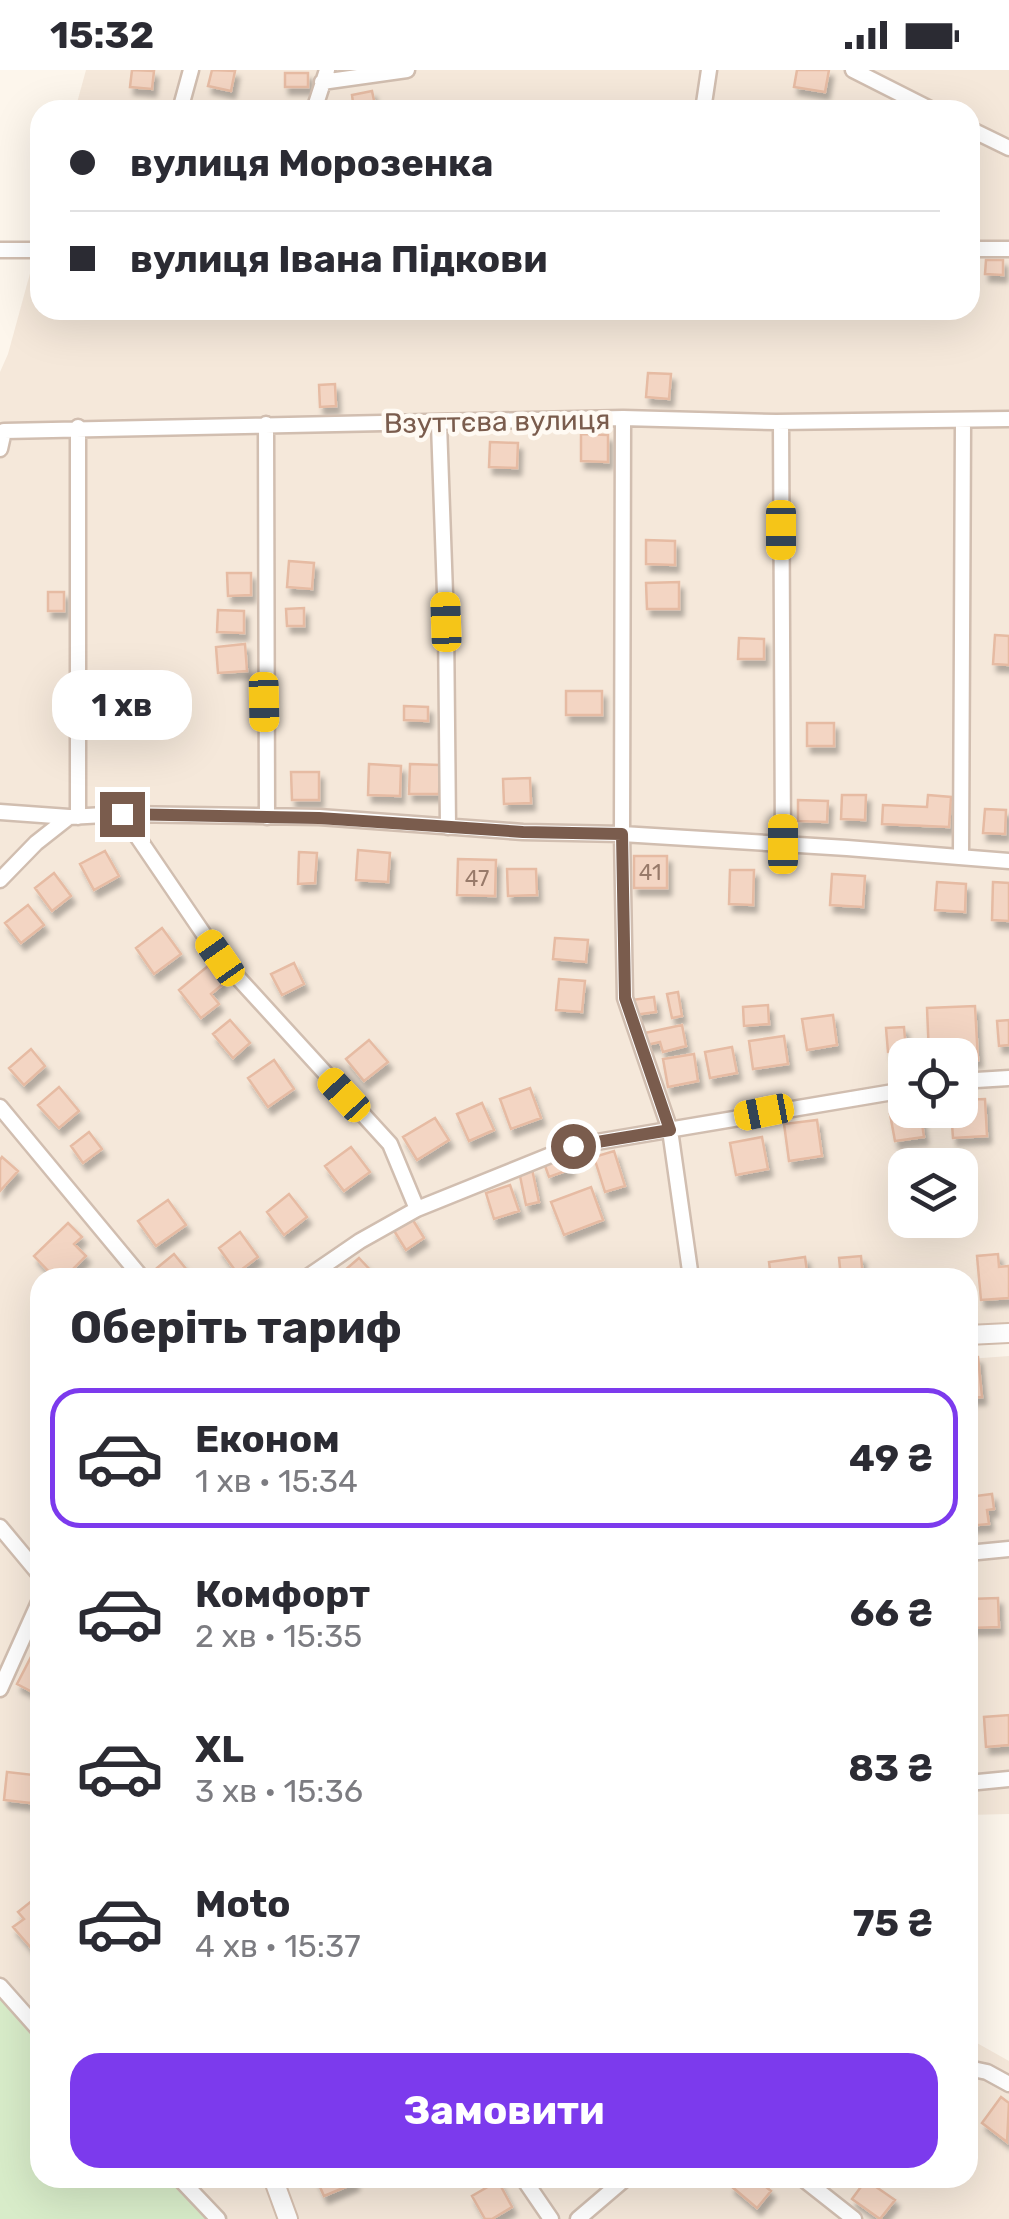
<!DOCTYPE html>
<html lang="uk">
<meta charset="utf-8">
<style>
body{margin:0;font-family:Rubik,sans-serif;background:#f2f2f3;color:#2b2b33;height:100vh;display:flex;flex-direction:column;font-size:38px;white-space:nowrap}
*{box-sizing:border-box;margin:0}
p{font-size:32px;color:#7c7c81}
.icon{flex:none;width:55px;height:55px;fill:none;stroke:currentColor;stroke-width:2;stroke-linecap:round;stroke-linejoin:round}
.map{position:relative;flex:1;overflow:hidden}
.drawer{position:absolute;left:30px;top:1198px;width:948px;height:920px;display:flex;flex-direction:column;background:#fff;border-radius:30px;box-shadow:0 10px 40px #0002}
.drawer>*{flex:none}
.banner{position:absolute;left:30px;top:30px;width:950px;height:220px;border-radius:30px;box-shadow:0 10px 40px #0002;display:grid;align-content:center;height:220px;padding:0 40px;background:#fff}
.buttons{position:absolute;left:888px;top:968px;display:grid;gap:20px}
.buttons a{display:grid;place-items:center;width:90px;height:90px;border-radius:20px;background:#fff;box-shadow:0 10px 40px #0002;font-size:50px}
.end{position:absolute;width:45px;height:45px;margin:-22px;border:12px solid #7a5c4d;background:#fff;box-shadow:0 0 0 5px #fff}
.from{border-radius:50%}
.bubble{position:absolute;height:70px;border-radius:30px;background:#fff;box-shadow:0 10px 40px #0002;font-size:32px;font-weight:700;line-height:70px;text-align:center}
.car{position:absolute;width:30px;height:60px;margin:-30px -15px;border-radius:12px;box-shadow:0 0 8px 2px #0007;background:linear-gradient(#f5c518 24%,#345 0 40%,#f5c518 0 76%,#345 0 86%,#f5c518 0)}
.banner b{display:flex;align-items:center;gap:35px;height:95px;font-size:38px}
.banner b+b{border-top:2px solid #e1e1e2}
.banner i{width:25px;height:25px;background:#2b2b33}
ul{padding:0;list-style:none}
li{display:flex;align-items:center;gap:30px;height:140px;margin:0 20px 15px;padding:0 20px;border:5px solid transparent;border-radius:30px}
li div{flex:1}
li b{display:block;font-size:38px}
li em{font-style:normal;font-weight:700}
li.on{border-color:#7c3aed}
li>.icon{width:90px;height:90px;stroke-width:1.5}
h2{padding:0 40px;font-size:45px;line-height:120px}
.action{display:flex;gap:20px;margin-top:auto;padding:20px 40px}
.action a{flex:1;height:115px;border-radius:30px;background:#7c3aed;color:#fff;font-size:40px;font-weight:700;line-height:115px;text-align:center}
.status{display:flex;justify-content:space-between;align-items:center;height:70px;padding:0 50px;background:#fff;direction:ltr}
.status svg{height:28px;fill:currentColor}
.map>svg:first-child{display:block}
.residential{fill:#f5e8da;fill-rule:evenodd}
.green{fill:#d8ecc9}
.building{fill:#f3d5c3;stroke:#e6bba3;stroke-width:2.5;filter:url(#shadow)}
.lines{fill:none;stroke-linecap:round;stroke-linejoin:round}
.street-casing{stroke:#d1beb0;stroke-width:19}
.secondary-casing{stroke:#d6c0b0;stroke-width:22}
.street{stroke:#fff;stroke-width:14}
.secondary{stroke:#fff;stroke-width:18}
.route{stroke:#7a5c4d;stroke-width:12}
.labels{text-anchor:middle;stroke-width:9;stroke-linejoin:round;paint-order:stroke}
.number-label{font-size:22px;fill:#987a6a}
.street-label{font-size:28px;fill:#7a5c4d;stroke:#fffaf3}
</style>
<div class="status"><b>15:32</b><svg viewBox="0 0 49 12"><path d="M0 12V9h3v3zM5 12V6h3v6zM10 12V3h3v9zM15 12V0h3v12zM26 1h20v11H26zM47 4h2v5h-2z"/></svg></div>
<div class="map">
<svg width="1009" height="2149" viewBox="0 0 1009 2149">
<defs>
<filter id="shadow"><feDropShadow dx="4" dy="7" stdDeviation="2.5" flood-color="#0004"/></filter>
</defs>
<rect width="100%" height="100%" fill="#fdf6ec"/>
<path class="residential" d="M 86,0 L 1009,0 L 1009,1254 L 968,1257 L 968,1208 L 40,1208 L 40,1961 L 0,1916 L 0,302 L 8,284 L 40,167 L 40,240 L 970,240 L 970,40 L 75,40 ZM 905,985 L 960,985 L 960,1040 L 905,1040 ZM 905,1095 L 960,1095 L 960,1150 L 905,1150 Z
M 1009,1286 L 1009,1744 L 968,1745 L 968,1289 Z
M 968,1968 L 1009,1991 L 1009,2149 L 218,2149 L 179,2108 L 968,2108 Z"/>
<path class="green" d="M 0,1916 L 40,1961 L 40,2108 L 179,2108 L 218,2149 L 0,2149 Z"/>
<path class="building" d="M 132,0 L 154,1 L 152,19 L 130,17 Z
M 212,0 L 235,1 L 231,21 L 208,16 Z
M 797,0 L 829,0 L 825,22 L 794,17 Z
M 285,3 L 308,3 L 308,17 L 285,17 Z
M 372,21 L 376,40 L 354,40 L 352,25 Z
M 986,190 L 1003,190 L 1003,205 L 985,204 Z
M 648,303 L 671,304 L 669,329 L 646,327 Z
M 335,314 L 336,336 L 320,337 L 319,315 Z
M 581,364 L 608,365 L 608,392 L 581,391 Z
M 490,372 L 518,373 L 517,398 L 489,397 Z
M 646,470 L 675,471 L 675,495 L 646,494 Z
M 289,491 L 314,493 L 312,519 L 287,517 Z
M 227,503 L 251,503 L 251,525 L 228,526 Z
M 679,512 L 679,539 L 647,539 L 646,513 Z
M 48,522 L 64,522 L 64,541 L 48,541 Z
M 304,538 L 304,556 L 287,556 L 286,539 Z
M 218,540 L 244,541 L 244,563 L 217,562 Z
M 995,565 L 1009,566 L 1009,595 L 993,594 Z
M 739,568 L 764,569 L 764,589 L 738,589 Z
M 245,574 L 247,601 L 218,603 L 216,577 Z
M 566,621 L 602,621 L 602,645 L 566,645 Z
M 404,636 L 428,637 L 428,651 L 404,650 Z
M 807,653 L 834,653 L 834,676 L 807,676 Z
M 369,694 L 401,696 L 400,726 L 368,725 Z
M 410,694 L 440,695 L 439,724 L 409,724 Z
M 291,702 L 319,702 L 319,730 L 292,730 Z
M 530,708 L 531,733 L 504,734 L 503,709 Z
M 842,725 L 866,725 L 865,750 L 841,749 Z
M 928,725 L 951,727 L 949,757 L 882,754 L 883,735 L 927,737 Z
M 798,730 L 828,731 L 827,752 L 798,751 Z
M 985,739 L 1006,740 L 1005,764 L 983,763 Z
M 358,780 L 390,783 L 388,812 L 356,810 Z
M 105,781 L 119,806 L 94,820 L 80,794 Z
M 299,782 L 317,783 L 315,813 L 298,814 Z
M 634,786 L 667,786 L 667,818 L 634,818 Z
M 458,789 L 496,790 L 495,826 L 457,825 Z
M 507,799 L 536,799 L 537,825 L 508,826 Z
M 730,800 L 754,800 L 753,835 L 729,834 Z
M 54,803 L 71,826 L 52,841 L 35,818 Z
M 832,804 L 865,806 L 863,837 L 830,835 Z
M 937,812 L 966,814 L 965,842 L 935,840 Z
M 993,812 L 1009,813 L 1009,851 L 992,850 Z
M 28,835 L 44,855 L 21,873 L 5,853 Z
M 162,858 L 181,884 L 154,904 L 136,878 Z
M 555,868 L 588,870 L 586,892 L 553,889 Z
M 294,893 L 304,914 L 282,925 L 271,904 Z
M 208,896 L 223,914 L 211,924 L 219,934 L 201,948 L 179,920 Z
M 559,909 L 585,911 L 582,942 L 556,940 Z
M 678,922 L 682,946 L 672,948 L 667,924 Z
M 654,927 L 656,942 L 634,945 L 632,930 Z
M 768,935 L 769,954 L 744,956 L 743,937 Z
M 975,936 L 978,990 L 960,990 L 960,985 L 929,985 L 927,938 Z
M 833,945 L 837,975 L 807,980 L 802,949 Z
M 230,950 L 250,973 L 233,988 L 213,964 Z
M 1009,950 L 1009,975 L 999,976 L 997,951 Z
M 682,955 L 686,976 L 663,982 L 660,972 L 642,976 L 640,964 Z
M 904,957 L 906,981 L 888,982 L 886,958 Z
M 784,966 L 788,994 L 753,999 L 749,971 Z
M 369,970 L 388,992 L 364,1011 L 346,989 Z
M 732,977 L 737,1003 L 710,1008 L 705,982 Z
M 31,979 L 45,996 L 24,1015 L 9,998 Z
M 694,984 L 698,1011 L 668,1017 L 663,989 Z
M 274,990 L 294,1019 L 268,1037 L 248,1008 Z
M 59,1017 L 79,1041 L 59,1058 L 38,1035 Z
M 530,1018 L 541,1048 L 511,1059 L 500,1029 Z
M 985,1029 L 987,1066 L 953,1068 L 951,1040 L 960,1040 L 960,1030 Z
M 482,1033 L 494,1060 L 469,1071 L 457,1044 Z
M 920,1040 L 924,1067 L 895,1071 L 890,1044 Z
M 435,1048 L 449,1070 L 417,1090 L 403,1067 Z
M 817,1050 L 822,1086 L 789,1091 L 784,1054 Z
M 89,1062 L 102,1079 L 83,1093 L 71,1076 Z
M 762,1067 L 768,1099 L 736,1105 L 730,1073 Z
M 351,1077 L 370,1102 L 344,1121 L 325,1096 Z
M 614,1081 L 625,1116 L 605,1122 L 594,1087 Z
M 565,1085 L 571,1099 L 549,1107 L 544,1093 Z
M 2,1087 L 18,1101 L 0,1121 L 0,1090 Z
M 532,1099 L 539,1132 L 526,1135 L 520,1106 Z
M 510,1115 L 519,1141 L 494,1149 L 486,1123 Z
M 591,1117 L 603,1150 L 564,1165 L 551,1132 Z
M 289,1124 L 307,1147 L 284,1165 L 267,1142 Z
M 168,1130 L 186,1155 L 156,1176 L 138,1151 Z
M 411,1147 L 424,1168 L 406,1180 L 393,1159 Z
M 68,1153 L 82,1167 L 74,1174 L 86,1186 L 64,1208 L 55,1208 L 34,1186 Z
M 240,1162 L 258,1187 L 237,1203 L 219,1178 Z
M 174,1184 L 191,1205 L 189,1208 L 165,1208 L 157,1198 Z
M 998,1184 L 999,1197 L 1009,1196 L 1009,1228 L 981,1230 L 977,1186 Z
M 861,1186 L 863,1208 L 841,1208 L 839,1188 Z
M 805,1187 L 808,1208 L 771,1208 L 769,1192 Z
M 359,1188 L 373,1203 L 368,1208 L 337,1207 Z
M 978,1287 L 982,1327 L 968,1328 L 968,1288 Z
M 992,1424 L 994,1439 L 987,1440 L 989,1454 L 968,1456 L 968,1427 Z
M 998,1528 L 999,1557 L 970,1558 L 970,1529 Z
M 32,1585 L 40,1589 L 40,1626 L 17,1614 Z
M 1009,1645 L 1009,1675 L 986,1677 L 984,1647 Z
M 7,1702 L 34,1705 L 31,1733 L 4,1730 Z
M 33,1830 L 40,1839 L 35,1843 L 40,1849 L 40,1872 L 32,1879 L 13,1857 L 24,1849 L 18,1842 Z
M 1001,2027 L 1009,2033 L 1007,2072 L 982,2053 Z
M 316,2108 L 353,2108 L 355,2113 L 324,2126 Z
M 738,2108 L 755,2108 L 771,2121 L 757,2138 L 731,2116 Z
M 866,2110 L 895,2130 L 880,2149 L 852,2129 Z
M 498,2111 L 512,2137 L 492,2149 L 485,2149 L 472,2126 Z"/>
<g class="lines">
<g class="street-casing">
<path id="street" d="M 853,0 L 932,40
M 322,12 L 407,0
M 180,40 L 191,0
M 314,40 L 327,0
M 703,40 L 709,0
M 970,59 L 1009,78
M 970,179 L 1009,179
M 0,180 L 40,180
M 623,348 L 622,764 L 625,928 L 670,1060 L 691,1208
M 781,352 L 783,774
M 266,354 L 267,747
M 439,354 L 446,552 L 448,757
M 0,379 L 4,361 L 623,348 L 776,352 L 1009,349
M 0,742 L 69,747
M 122,744 L 220,888 L 390,1074 L 417,1139
M 78,747 L 78,357
M 961,787 L 963,352
M 0,810 L 36,773 L 69,747 L 122,744 L 319,747 L 523,762 L 622,764 L 847,778 L 1009,791
M 960,1011 L 1009,1008
M 0,1037 L 142,1208
M 306,1208 L 360,1171 L 417,1139 L 573,1076 L 905,1020
M 0,1457 L 40,1505
M 968,1483 L 1009,1479
M 0,1619 L 40,1530
M 968,1713 L 1009,1709
M 0,1916 L 40,1961
M 968,1998 L 987,2002 L 1009,2014
M 179,2108 L 218,2149
M 523,2108 L 551,2149
M 802,2108 L 854,2149
M 578,2149 L 626,2108"/>
</g>
<g class="secondary-casing">
<path id="secondary" d="M 968,1265 L 1009,1263
M 273,2108 L 288,2149"/>
</g>
<use href="#street" class="street"/>
<use href="#secondary" class="secondary"/>
</g>
<g class="lines">
<path class="route" d="M 122,744 L 319,748 L 523,762 L 622,764 L 625,928 L 670,1060 L 573,1076"/>
</g>
<g class="labels">
<g class="number-label">
<text x="650" y="810">41</text>
<text x="477" y="816">47</text>
</g>
<g class="street-label">
<text transform="translate(497 351) rotate(-1)" y="10">Взуттєва вулиця</text>
</g>
</g>
</svg>
<div class="buttons">
<a><svg class="icon" aria-label="locate" viewBox="0 0 24 24"><circle cx="12" cy="12" r="6"/><path d="M12 2v4M12 18v4M2 12h4M18 12h4"/></svg></a>
<a><svg class="icon" aria-label="layers" viewBox="0 0 24 24"><path d="M12 4l9 5-9 5-9-5zM3 14l9 5 9-5"/></svg></a>
</div>
<i class="end from" style="left:573px;top:1076px"></i>
<i class="end" style="left:122px;top:744px"></i>
<div class="bubble" style="left:52px;top:600px;width:140px">1 хв</div>
<i class="car" style="left:781px;top:460px;rotate:180deg"></i>
<i class="car" style="left:446px;top:552px;rotate:358deg"></i>
<i class="car" style="left:264px;top:632px;rotate:179deg"></i>
<i class="car" style="left:783px;top:774px;rotate:0deg"></i>
<i class="car" style="left:220px;top:888px;rotate:325deg"></i>
<i class="car" style="left:344px;top:1025px;rotate:317deg"></i>
<i class="car" style="left:764px;top:1042px;rotate:259deg"></i>
<div class="banner">
<b><i class="from"></i>вулиця Морозенка</b>
<b><i></i>вулиця Івана Підкови</b>
</div>
<section class="drawer">
<h2>Оберіть тариф</h2>
<ul>
<li class="on"><svg class="icon" aria-label="car" viewBox="0 0 24 24"><path d="M5 17H2v-5l4-1 3-4h7l3 4 3 1v5h-3M9 17h6M6 11h13"/><circle cx="7" cy="17" r="2"/><circle cx="17" cy="17" r="2"/></svg><div><b>Економ</b><p>1 хв · 15:34</p></div><em>49 ₴</em></li>
<li><svg class="icon" aria-label="car" viewBox="0 0 24 24"><path d="M5 17H2v-5l4-1 3-4h7l3 4 3 1v5h-3M9 17h6M6 11h13"/><circle cx="7" cy="17" r="2"/><circle cx="17" cy="17" r="2"/></svg><div><b>Комфорт</b><p>2 хв · 15:35</p></div><em>66 ₴</em></li>
<li><svg class="icon" aria-label="car" viewBox="0 0 24 24"><path d="M5 17H2v-5l4-1 3-4h7l3 4 3 1v5h-3M9 17h6M6 11h13"/><circle cx="7" cy="17" r="2"/><circle cx="17" cy="17" r="2"/></svg><div><b>XL</b><p>3 хв · 15:36</p></div><em>83 ₴</em></li>
<li><svg class="icon" aria-label="car" viewBox="0 0 24 24"><path d="M5 17H2v-5l4-1 3-4h7l3 4 3 1v5h-3M9 17h6M6 11h13"/><circle cx="7" cy="17" r="2"/><circle cx="17" cy="17" r="2"/></svg><div><b>Moto</b><p>4 хв · 15:37</p></div><em>75 ₴</em></li>
</ul>
<div class="action"><a>Замовити</a></div>
</section>
</div>
